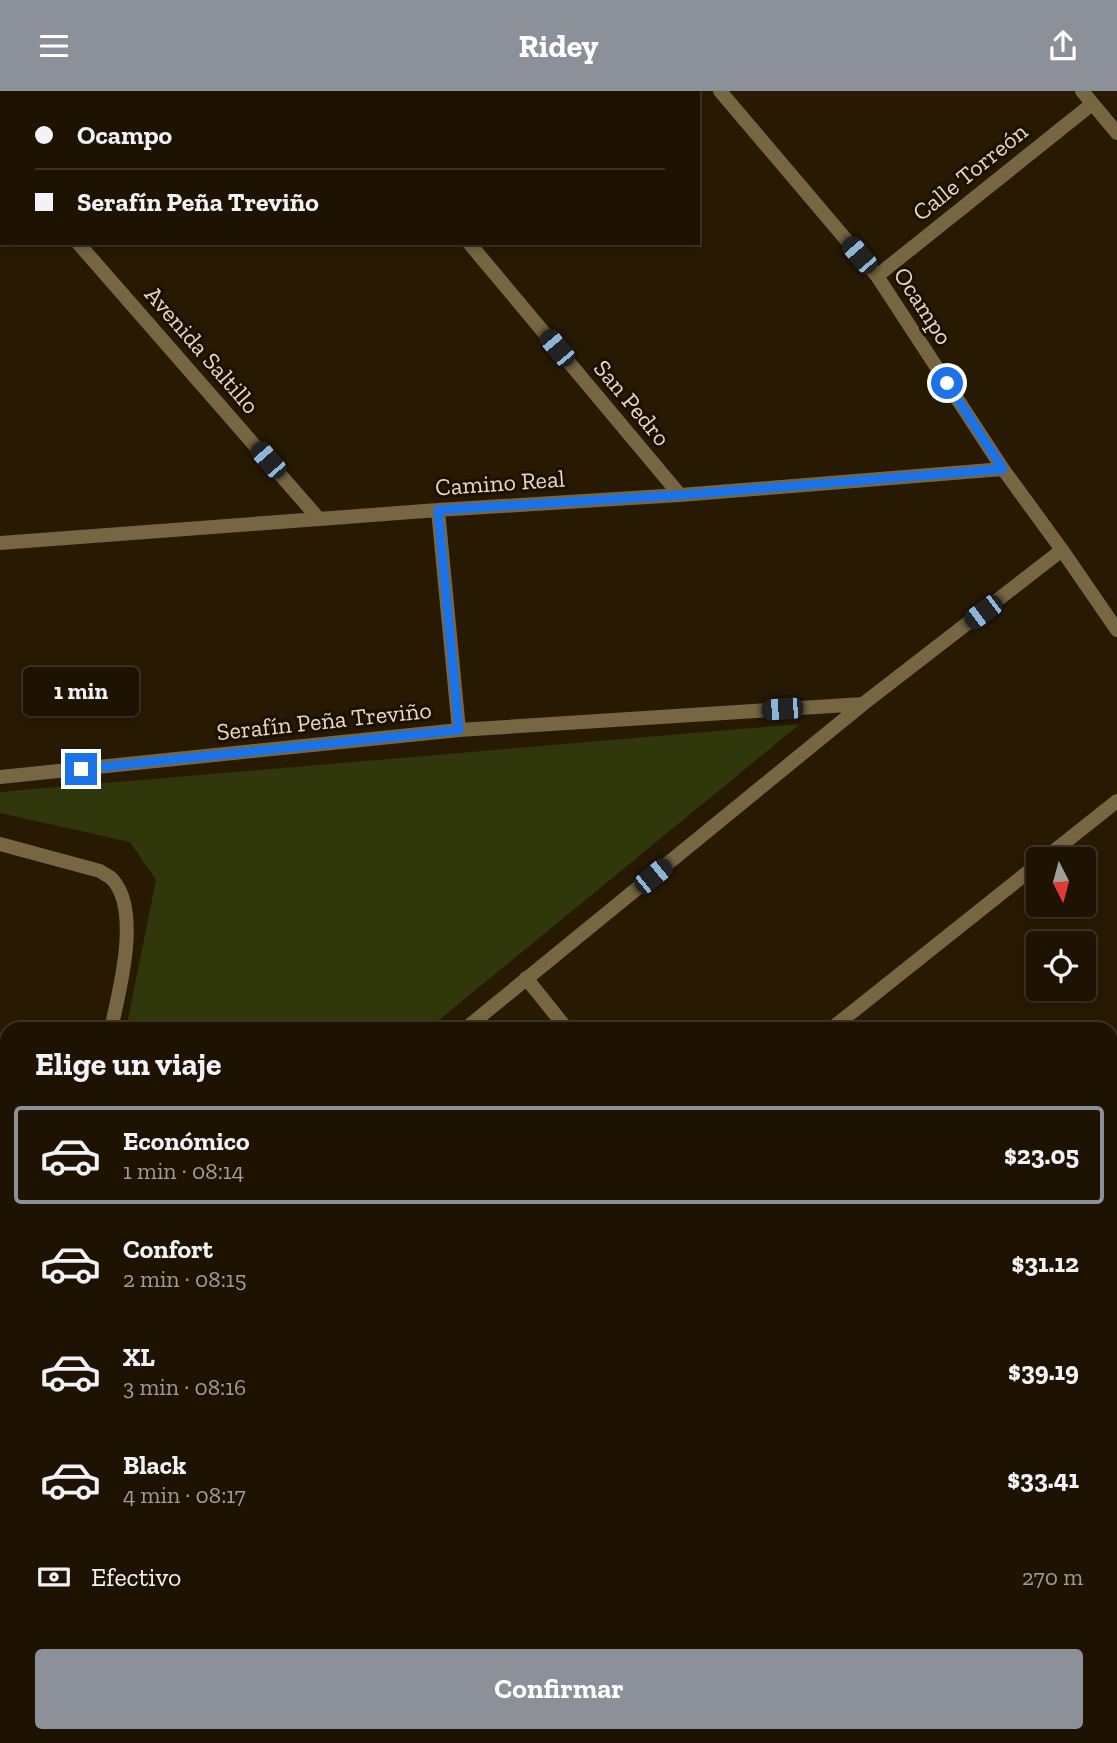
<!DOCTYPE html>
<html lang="es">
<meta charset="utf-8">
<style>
body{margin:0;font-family:"Zilla Slab",serif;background:#2b2011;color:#f1f3f6;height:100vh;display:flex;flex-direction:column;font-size:26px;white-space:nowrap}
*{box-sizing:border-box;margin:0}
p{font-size:23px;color:#a19e99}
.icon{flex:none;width:38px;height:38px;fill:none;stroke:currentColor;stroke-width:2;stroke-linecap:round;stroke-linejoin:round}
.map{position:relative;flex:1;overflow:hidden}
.drawer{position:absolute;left:0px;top:931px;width:1118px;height:721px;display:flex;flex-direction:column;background:#1e1302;border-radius:21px 21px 0 0;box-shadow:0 4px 10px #0003,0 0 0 2px #3c3224}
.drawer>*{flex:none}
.banner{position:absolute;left:0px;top:0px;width:700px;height:154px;box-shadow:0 4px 10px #0003,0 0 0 2px #3c3224;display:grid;align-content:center;height:154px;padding:0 35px;background:#1e1302}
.needle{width:46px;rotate:174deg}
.fabs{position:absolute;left:1026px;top:756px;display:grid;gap:14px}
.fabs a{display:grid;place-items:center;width:70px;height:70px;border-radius:7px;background:#1e1302;box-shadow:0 4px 10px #0003,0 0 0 2px #3c3224;font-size:35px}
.end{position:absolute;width:32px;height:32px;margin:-16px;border:9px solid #1a73e8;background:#fff;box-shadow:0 0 0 4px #fff}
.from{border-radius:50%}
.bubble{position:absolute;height:49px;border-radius:7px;background:#1e1302;box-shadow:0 4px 10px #0003,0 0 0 2px #3c3224;font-size:23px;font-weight:700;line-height:49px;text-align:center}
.car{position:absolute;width:21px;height:42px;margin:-21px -10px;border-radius:9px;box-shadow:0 0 5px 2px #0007;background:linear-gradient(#222 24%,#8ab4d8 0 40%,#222 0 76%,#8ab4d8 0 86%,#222 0)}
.banner b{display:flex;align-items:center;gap:24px;height:66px;font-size:26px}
.banner b+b{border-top:2px solid #3c3224}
.banner i{width:18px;height:18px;background:#f1f3f6}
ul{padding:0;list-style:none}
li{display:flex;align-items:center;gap:21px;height:98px;margin:0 14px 10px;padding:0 21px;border:4px solid transparent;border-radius:7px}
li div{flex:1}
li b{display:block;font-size:26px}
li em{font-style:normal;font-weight:700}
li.current{border-color:#8c9099}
li>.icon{width:63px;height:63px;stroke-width:1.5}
h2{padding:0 35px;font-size:32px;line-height:84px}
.pay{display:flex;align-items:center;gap:18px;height:77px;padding:0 35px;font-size:26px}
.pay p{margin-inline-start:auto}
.cta{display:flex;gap:14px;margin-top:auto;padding:14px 35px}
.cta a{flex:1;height:80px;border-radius:7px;background:#8c9099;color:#fff;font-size:28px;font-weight:700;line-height:80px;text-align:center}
header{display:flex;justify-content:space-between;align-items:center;height:91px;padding:0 35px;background:#8c9099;color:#fff;font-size:32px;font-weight:700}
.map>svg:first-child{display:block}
.green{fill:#30380b}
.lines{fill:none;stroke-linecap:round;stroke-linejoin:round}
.minor{stroke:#766641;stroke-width:14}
.tertiary{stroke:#766641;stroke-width:14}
.route{stroke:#1a73e8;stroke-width:9}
.labels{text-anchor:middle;stroke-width:6;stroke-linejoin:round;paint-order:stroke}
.street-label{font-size:24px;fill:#e3d9cb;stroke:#1e1000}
</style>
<header><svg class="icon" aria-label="menu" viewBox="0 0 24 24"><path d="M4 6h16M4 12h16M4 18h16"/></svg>Ridey<svg class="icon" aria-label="share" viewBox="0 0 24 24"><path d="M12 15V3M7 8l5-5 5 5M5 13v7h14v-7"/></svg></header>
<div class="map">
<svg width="1117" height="1652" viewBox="0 0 1117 1652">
<rect width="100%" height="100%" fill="#281903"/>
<path class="green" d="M 800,633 L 428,938 L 126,938 L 156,789 L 130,751 L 0,722 L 0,701 Z"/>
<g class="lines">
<path class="minor" d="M 341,0 L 343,2
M 720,0 L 877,185 L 1003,378 L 1062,459 L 1117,539
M 1082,0 L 1117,42
M 0,63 L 2,65
M 78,152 L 319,428
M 469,152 L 680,404
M 877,185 L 1092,13
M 438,419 L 459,639
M 0,452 L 438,419 L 680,404 L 1003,378
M 0,686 L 459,639 L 863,613
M 0,753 L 100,780 C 104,783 110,785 113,789 C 141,821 119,901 111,938
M 1044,768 L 1117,710
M 526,887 L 567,938
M 465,938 L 863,613 L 1062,459
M 831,938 L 1038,773
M 1111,989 L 1117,985
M 1111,1340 L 1117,1340
M 0,1448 L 7,1417
M 0,1459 L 7,1462
M 1111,1566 L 1117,1566
M 0,1624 L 7,1624
M 311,1645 L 315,1652"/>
<path class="tertiary" d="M 1111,1261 L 1117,1256
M 645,1652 L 653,1645"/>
</g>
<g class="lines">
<path class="route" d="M 81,678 L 459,639 L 438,419 L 680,404 L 1003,378 L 947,292"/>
</g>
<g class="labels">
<g class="street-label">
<text transform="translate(970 81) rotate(-39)" y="8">Calle Torreón</text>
<text transform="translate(923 215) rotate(57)" y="8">Ocampo</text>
<text transform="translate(202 259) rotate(49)" y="8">Avenida Saltillo</text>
<text transform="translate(632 312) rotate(50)" y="8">San Pedro</text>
<text transform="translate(500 392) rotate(-4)" y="8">Camino Real</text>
<text transform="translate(324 630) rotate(-6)" y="8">Serafín Peña Treviño</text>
</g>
</g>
</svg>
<div class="fabs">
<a><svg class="needle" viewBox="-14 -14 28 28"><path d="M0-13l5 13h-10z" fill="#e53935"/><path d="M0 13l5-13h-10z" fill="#a19e99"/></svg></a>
<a><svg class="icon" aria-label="locate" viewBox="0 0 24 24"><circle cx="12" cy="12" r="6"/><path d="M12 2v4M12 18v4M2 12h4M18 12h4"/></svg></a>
</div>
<i class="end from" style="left:947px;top:292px"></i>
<i class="end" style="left:81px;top:678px"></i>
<div class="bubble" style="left:23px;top:576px;width:116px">1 min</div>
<i class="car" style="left:859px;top:164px;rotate:319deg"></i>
<i class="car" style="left:557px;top:257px;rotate:320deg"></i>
<i class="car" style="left:268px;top:369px;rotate:319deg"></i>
<i class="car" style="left:983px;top:521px;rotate:233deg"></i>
<i class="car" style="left:782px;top:618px;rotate:266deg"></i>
<i class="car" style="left:653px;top:785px;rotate:51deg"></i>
<div class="banner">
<b><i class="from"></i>Ocampo</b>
<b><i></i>Serafín Peña Treviño</b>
</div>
<section class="drawer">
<h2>Elige un viaje</h2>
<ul>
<li class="current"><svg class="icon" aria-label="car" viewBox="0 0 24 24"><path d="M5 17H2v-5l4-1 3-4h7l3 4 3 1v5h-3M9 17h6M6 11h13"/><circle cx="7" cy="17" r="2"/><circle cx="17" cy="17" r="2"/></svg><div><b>Económico</b><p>1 min · 08:14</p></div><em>$23.05</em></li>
<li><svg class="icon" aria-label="car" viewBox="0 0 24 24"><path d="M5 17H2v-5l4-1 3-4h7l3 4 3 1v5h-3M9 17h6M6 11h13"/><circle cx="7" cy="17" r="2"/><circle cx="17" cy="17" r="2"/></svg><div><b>Confort</b><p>2 min · 08:15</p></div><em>$31.12</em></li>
<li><svg class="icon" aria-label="car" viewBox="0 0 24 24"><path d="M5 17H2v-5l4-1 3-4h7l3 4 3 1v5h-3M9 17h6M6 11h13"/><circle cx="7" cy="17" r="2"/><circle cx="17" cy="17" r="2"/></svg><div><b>XL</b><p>3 min · 08:16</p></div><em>$39.19</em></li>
<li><svg class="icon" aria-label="car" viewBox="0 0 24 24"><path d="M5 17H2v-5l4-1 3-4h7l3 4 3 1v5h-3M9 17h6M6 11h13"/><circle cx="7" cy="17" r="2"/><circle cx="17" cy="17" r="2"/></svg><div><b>Black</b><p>4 min · 08:17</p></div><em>$33.41</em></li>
</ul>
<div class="pay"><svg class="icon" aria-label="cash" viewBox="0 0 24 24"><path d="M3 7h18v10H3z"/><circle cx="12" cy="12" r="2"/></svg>Efectivo<p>270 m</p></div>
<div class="cta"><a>Confirmar</a></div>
</section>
</div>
